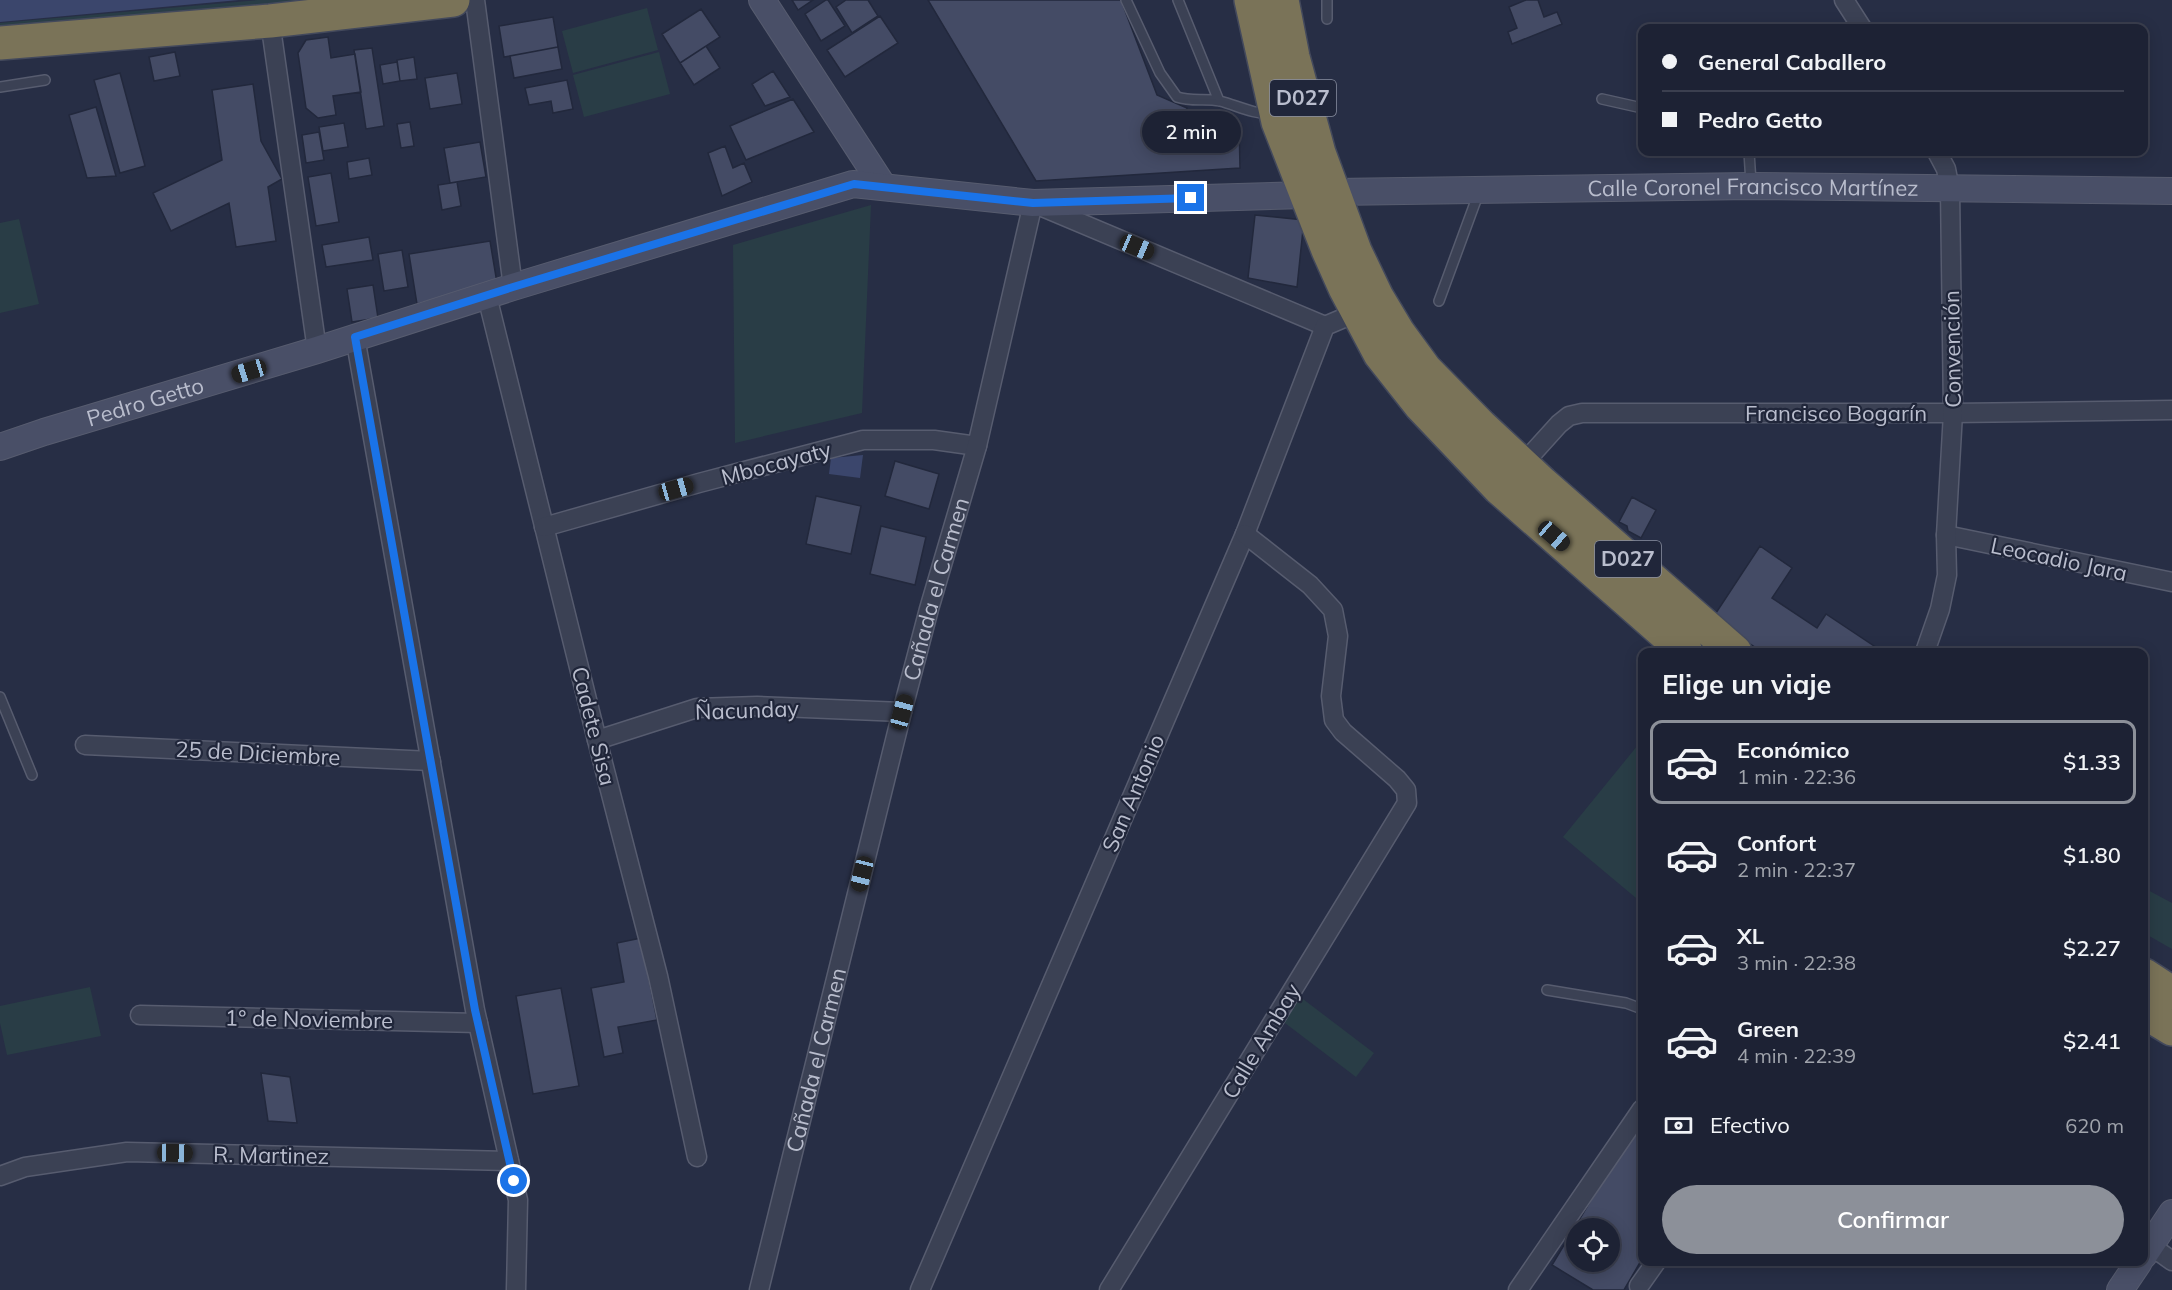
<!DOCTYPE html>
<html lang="es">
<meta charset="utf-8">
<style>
body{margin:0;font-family:Mulish,sans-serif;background:#252a3c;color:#f1f3f6;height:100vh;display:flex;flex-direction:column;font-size:22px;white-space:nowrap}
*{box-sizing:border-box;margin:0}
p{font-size:20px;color:#a0a4ac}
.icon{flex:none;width:33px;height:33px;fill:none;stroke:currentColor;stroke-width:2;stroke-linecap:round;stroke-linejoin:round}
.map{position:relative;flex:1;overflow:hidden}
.details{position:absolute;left:1638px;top:648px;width:510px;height:618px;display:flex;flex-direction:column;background:#1d2234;border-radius:12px;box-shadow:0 3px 15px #0003,0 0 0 2px #3b3f4f}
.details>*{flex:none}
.guide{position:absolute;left:1638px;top:24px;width:510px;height:132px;border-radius:12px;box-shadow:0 3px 15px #0003,0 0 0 2px #3b3f4f;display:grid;align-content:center;height:132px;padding:0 24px;background:#1d2234}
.controls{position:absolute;left:1566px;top:1218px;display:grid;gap:12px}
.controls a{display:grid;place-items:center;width:54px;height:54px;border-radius:50%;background:#1d2234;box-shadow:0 3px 15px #0003,0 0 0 2px #3b3f4f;font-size:30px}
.end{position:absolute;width:27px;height:27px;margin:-14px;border:8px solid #1a73e8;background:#fff;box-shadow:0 0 0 3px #fff}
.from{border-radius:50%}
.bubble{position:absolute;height:42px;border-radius:21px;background:#1d2234;box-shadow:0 3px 15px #0003,0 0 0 2px #3b3f4f;font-size:20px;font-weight:600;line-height:42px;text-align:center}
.car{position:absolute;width:18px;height:36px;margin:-18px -9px;border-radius:8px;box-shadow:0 0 4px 2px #0007;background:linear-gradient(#222 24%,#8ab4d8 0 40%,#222 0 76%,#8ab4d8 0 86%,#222 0)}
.guide b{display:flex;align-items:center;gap:21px;height:57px;font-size:22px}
.guide b+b{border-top:2px solid #3b3f4f}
.guide i{width:15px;height:15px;background:#f1f3f6}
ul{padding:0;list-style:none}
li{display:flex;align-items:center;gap:18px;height:84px;margin:0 12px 9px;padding:0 12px;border:3px solid transparent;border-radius:12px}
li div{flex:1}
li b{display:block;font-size:22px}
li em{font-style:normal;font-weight:600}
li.selected{border-color:#8c9099}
li>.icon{width:54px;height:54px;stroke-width:1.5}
h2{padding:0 24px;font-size:27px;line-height:72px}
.pay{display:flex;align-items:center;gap:15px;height:66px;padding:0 24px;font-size:22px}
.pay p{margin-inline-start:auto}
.button{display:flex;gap:12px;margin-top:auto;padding:12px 24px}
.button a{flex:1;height:69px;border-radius:36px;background:#8c9099;color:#fff;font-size:24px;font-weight:600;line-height:69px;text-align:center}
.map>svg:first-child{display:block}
.green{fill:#293d46}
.water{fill:#3b466c}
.building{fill:#444b65;stroke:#22283c;stroke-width:1.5;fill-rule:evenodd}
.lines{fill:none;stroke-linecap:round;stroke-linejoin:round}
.lane-casing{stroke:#575c6f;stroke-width:12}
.street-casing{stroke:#575c6f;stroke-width:21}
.secondary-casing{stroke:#575c6f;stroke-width:28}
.highway-casing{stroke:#43495c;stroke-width:36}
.lane{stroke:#3b4154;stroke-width:9}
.street{stroke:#3b4154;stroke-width:18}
.secondary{stroke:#494f67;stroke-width:26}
.highway{stroke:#7a7358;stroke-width:33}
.route{stroke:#1a73e8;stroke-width:8}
.labels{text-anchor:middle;stroke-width:4.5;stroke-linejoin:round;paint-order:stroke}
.shield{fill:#20263a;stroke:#8b90a1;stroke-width:1.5}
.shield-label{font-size:21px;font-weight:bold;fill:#b9bdcd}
.street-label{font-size:22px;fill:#b9bdcd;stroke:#20263a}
</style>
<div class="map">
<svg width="2172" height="1290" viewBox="0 0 2172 1290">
<rect width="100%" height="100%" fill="#272e45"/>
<path class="green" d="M 258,0 L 359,0 L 0,35 L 0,23 Z
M 647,8 L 658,50 L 573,73 L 562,31 Z
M 659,52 L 670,94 L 584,117 L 573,75 Z
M 871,205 L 862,413 L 735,443 L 733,245 Z
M 19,219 L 39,304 L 0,313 L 0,223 Z
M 1642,740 L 1642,903 L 1563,837 Z
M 2144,888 L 2172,903 L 2172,949 L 2144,933 Z
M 90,987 L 101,1036 L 7,1055 L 0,1023 L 0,1006 Z
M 1299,996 L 1374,1053 L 1356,1077 L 1281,1020 Z"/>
<path class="water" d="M 0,0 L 239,0 L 0,22 Z
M 863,455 L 860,478 L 829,474 L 831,458 Z"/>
<path class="building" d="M 792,0 L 813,0 L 798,10 Z
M 826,0 L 828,0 L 845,26 L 821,41 L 805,14 Z
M 846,0 L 868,0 L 878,16 L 852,33 L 836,7 Z
M 928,0 L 1121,0 L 1157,95 L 1187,108 L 1185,117 L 1239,120 L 1240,168 L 1036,181 Z
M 1526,0 L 1538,0 L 1544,17 L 1557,12 L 1562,24 L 1512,44 L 1508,32 L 1517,28 L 1509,7 Z
M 701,9 L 720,37 L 680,63 L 662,34 Z
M 880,16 L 898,43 L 845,77 L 827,50 Z
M 553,17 L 558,47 L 504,57 L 499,26 Z
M 328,37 L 331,58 L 355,54 L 361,92 L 333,96 L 336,115 L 318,118 L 306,108 L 298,53 L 306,40 Z
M 706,46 L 720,68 L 694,85 L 680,63 Z
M 558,47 L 562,69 L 514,78 L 510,56 Z
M 372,48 L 384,126 L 366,129 L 354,50 Z
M 175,52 L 180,76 L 154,81 L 149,57 Z
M 414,57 L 417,79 L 400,81 L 397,60 Z
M 397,62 L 400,81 L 383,84 L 380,65 Z
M 773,71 L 790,97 L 765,106 L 752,84 Z
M 120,73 L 145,166 L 120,173 L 94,80 Z
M 457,73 L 462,104 L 430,109 L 425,78 Z
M 567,80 L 573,109 L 553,113 L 551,101 L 529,105 L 525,88 Z
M 253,84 L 261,141 L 282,179 L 268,187 L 276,241 L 236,247 L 229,203 L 171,231 L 153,193 L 222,160 L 212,90 Z
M 793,99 L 814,132 L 746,160 L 730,126 Z
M 96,107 L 116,176 L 87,178 L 69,115 Z
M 410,122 L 414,146 L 401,148 L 397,124 Z
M 344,123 L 348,147 L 323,151 L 319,127 Z
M 319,132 L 324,160 L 306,163 L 302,135 Z
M 480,142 L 486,177 L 450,183 L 444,148 Z
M 725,146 L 733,168 L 744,163 L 752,182 L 722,196 L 708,153 Z
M 369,158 L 372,175 L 349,179 L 347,162 Z
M 331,173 L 339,222 L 316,226 L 308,177 Z
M 457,182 L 461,206 L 442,210 L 438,185 Z
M 1255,215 L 1304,220 L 1297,287 L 1248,278 Z
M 369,237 L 373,260 L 326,267 L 322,245 Z
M 490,241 L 497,283 L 417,304 L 409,254 Z
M 402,250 L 408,287 L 384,291 L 378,254 Z
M 373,285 L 378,318 L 352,322 L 347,289 Z
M 895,461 L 939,474 L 929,509 L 885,496 Z
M 816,496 L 861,506 L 851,554 L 806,544 Z
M 1632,497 L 1656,510 L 1641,538 L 1628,531 L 1627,526 L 1619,522 Z
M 881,526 L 926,537 L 915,585 L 870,574 Z
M 1760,546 L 1792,568 L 1772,598 L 1817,628 L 1826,614 L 1883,652 L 1762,652 L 1712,619 Z
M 641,938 L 657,1020 L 618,1027 L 623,1053 L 604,1057 L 591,988 L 624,982 L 617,943 Z
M 561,988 L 579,1086 L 533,1094 L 516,996 Z
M 261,1073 L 290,1077 L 297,1123 L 268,1121 Z
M 1642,1115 L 1642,1259 L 1624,1290 L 1593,1290 L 1552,1265 ZM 1576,1228 L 1610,1228 L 1610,1262 L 1576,1262 Z"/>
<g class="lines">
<g class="lane-casing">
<path id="lane" d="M 1126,0 L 1160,73 L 1177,97 C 1191,102 1206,98 1220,101 C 1238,106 1253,114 1272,114
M 1178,0 L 1219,101
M 1327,0 L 1327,19
M 0,87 L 45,80
M 1602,99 L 1642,108
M 1749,152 L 1751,183
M 1439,301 L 1479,192
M 0,697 L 32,775
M 1547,990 L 1626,1003 L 1642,1009"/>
</g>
<g class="street-casing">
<g id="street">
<path d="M 475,0 L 513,287"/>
<path d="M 1844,0 L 1862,28"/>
<path d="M 270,21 L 317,350"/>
<path d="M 487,296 L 597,740 L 658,976 L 697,1157"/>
<path d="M 355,337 L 475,1010 L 518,1200 L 516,1290"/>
<path d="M 1522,465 L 1559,424 L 1569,416 L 1582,413 L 1953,413 L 2172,410"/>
<path d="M 544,527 L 699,483 L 863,440 L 934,440 L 977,446"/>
<path d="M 1946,535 L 2172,582"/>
<path d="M 1925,652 L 1940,609 L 1947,575 L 1946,535 L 1953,413 L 1950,189 L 1946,169 L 1937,152"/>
<path d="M 597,740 L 697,708 L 757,706 L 902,712"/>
<path d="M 85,745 L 431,761"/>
<path d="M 140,1015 L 478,1023"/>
<path d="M 0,1176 L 25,1167 L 127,1152 L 509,1161"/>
<path d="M 2144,1241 L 2172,1261"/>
<path d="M 1639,1286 L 1656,1262"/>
<path id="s1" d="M 759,1290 L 902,712 L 929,609 L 977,446 L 1033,203 L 1325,326"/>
<path d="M 920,1290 L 1245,534 L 1325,326 L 1358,312"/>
<path d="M 1109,1290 L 1407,803 L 1406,790 L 1397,779 L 1343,732 L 1334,720 L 1331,696 L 1338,636 L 1333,610 L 1310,585 L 1245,534"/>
<path d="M 1518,1290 L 1642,1109"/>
</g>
</g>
<g class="secondary-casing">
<g id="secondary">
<path d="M 762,0 L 883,186"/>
<path id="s2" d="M 1335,192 L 1751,186 L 2172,191"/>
<path id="s3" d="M 0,447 L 44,432 L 317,350 L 513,287 L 853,184 L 1033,203 L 1305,195"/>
<path d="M 2144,1255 L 2172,1213"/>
<path d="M 2120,1290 L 2139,1262"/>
</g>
</g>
<g class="highway-casing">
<path id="highway" d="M 1251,0 L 1278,122 L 1328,250 L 1345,288 L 1380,354 L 1421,406 L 1499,488 L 1686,652
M 1282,0 L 1293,57 L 1319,153 L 1355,251 L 1377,297 L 1398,332 L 1425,369 L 1481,426 L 1542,483 L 1735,652
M 0,43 L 270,21 L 453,0
M 2144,975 L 2172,993
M 2144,1012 L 2172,1029"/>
</g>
<use href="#lane" class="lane"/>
<use href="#street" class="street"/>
<use href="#secondary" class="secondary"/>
<use href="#highway" class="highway"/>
</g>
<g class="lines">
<path class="route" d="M 514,1181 L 475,1010 L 355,337 L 513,287 L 854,184 L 1033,203 L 1191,198"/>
</g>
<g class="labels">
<g class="shield">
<rect x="1270" y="80" width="66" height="36" rx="4.5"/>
<rect x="1595" y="541" width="66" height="36" rx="4.5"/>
</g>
<g class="shield-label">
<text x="1303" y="105">D027</text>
<text x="1628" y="566">D027</text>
</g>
<g class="street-label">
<text dy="8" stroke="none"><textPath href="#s2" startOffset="418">Calle Coronel Francisco Martínez</textPath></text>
<text transform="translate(1952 349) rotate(-91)" y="8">Convención</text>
<text dy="8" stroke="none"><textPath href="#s3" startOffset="152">Pedro Getto</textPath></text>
<text x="1836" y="421">Francisco Bogarín</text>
<text transform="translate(776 463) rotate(-15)" y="8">Mbocayaty</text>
<text transform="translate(2059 559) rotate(12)" y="8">Leocadio Jara</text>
<text dy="8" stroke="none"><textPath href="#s1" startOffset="723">Cañada el Carmen</textPath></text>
<text transform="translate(747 710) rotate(-2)" y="8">Ñacunday</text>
<text transform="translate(594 726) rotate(76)" y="8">Cadete Sisa</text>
<text transform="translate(258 753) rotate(3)" y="8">25 de Diciembre</text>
<text transform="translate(1133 793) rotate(-67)" y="8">San Antonio</text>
<text transform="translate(309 1019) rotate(1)" y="8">1° de Noviembre</text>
<text transform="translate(1261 1041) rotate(-59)" y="8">Calle Ambay</text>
<text dy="8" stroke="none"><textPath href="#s1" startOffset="237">Cañada el Carmen</textPath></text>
<text transform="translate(271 1155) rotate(1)" y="8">R. Martinez</text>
</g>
</g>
</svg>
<div class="controls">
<a><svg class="icon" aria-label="locate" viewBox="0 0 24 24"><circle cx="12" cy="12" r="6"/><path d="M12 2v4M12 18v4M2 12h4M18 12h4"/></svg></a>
</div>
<i class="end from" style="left:514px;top:1181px"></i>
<i class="end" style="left:1191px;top:198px"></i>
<div class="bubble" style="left:1142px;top:111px;width:99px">2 min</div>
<i class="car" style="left:1137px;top:247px;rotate:113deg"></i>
<i class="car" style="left:249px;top:371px;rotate:253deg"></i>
<i class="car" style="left:676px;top:489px;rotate:74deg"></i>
<i class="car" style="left:1554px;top:536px;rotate:131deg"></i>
<i class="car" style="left:902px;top:712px;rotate:15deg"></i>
<i class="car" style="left:862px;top:874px;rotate:194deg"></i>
<i class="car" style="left:175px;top:1153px;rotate:91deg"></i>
<div class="guide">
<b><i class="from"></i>General Caballero</b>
<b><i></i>Pedro Getto</b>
</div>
<section class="details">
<h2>Elige un viaje</h2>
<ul>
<li class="selected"><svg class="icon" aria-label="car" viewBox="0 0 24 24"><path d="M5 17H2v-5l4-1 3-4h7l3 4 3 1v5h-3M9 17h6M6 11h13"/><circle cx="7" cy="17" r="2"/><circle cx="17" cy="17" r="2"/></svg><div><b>Económico</b><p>1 min · 22:36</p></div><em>$1.33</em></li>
<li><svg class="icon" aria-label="car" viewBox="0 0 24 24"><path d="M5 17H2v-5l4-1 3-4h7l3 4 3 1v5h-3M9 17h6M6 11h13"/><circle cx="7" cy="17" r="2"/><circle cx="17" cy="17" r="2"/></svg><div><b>Confort</b><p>2 min · 22:37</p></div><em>$1.80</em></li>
<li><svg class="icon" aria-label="car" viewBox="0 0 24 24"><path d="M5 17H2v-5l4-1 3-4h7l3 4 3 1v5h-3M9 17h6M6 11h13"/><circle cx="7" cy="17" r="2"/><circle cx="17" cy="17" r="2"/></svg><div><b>XL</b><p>3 min · 22:38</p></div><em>$2.27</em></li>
<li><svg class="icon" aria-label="car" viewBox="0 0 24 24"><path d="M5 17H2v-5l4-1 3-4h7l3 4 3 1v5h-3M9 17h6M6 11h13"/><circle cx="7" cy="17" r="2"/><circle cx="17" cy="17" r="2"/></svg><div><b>Green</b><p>4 min · 22:39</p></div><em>$2.41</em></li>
</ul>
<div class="pay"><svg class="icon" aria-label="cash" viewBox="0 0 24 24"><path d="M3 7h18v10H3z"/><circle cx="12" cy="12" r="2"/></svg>Efectivo<p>620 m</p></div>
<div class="button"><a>Confirmar</a></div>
</section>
</div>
